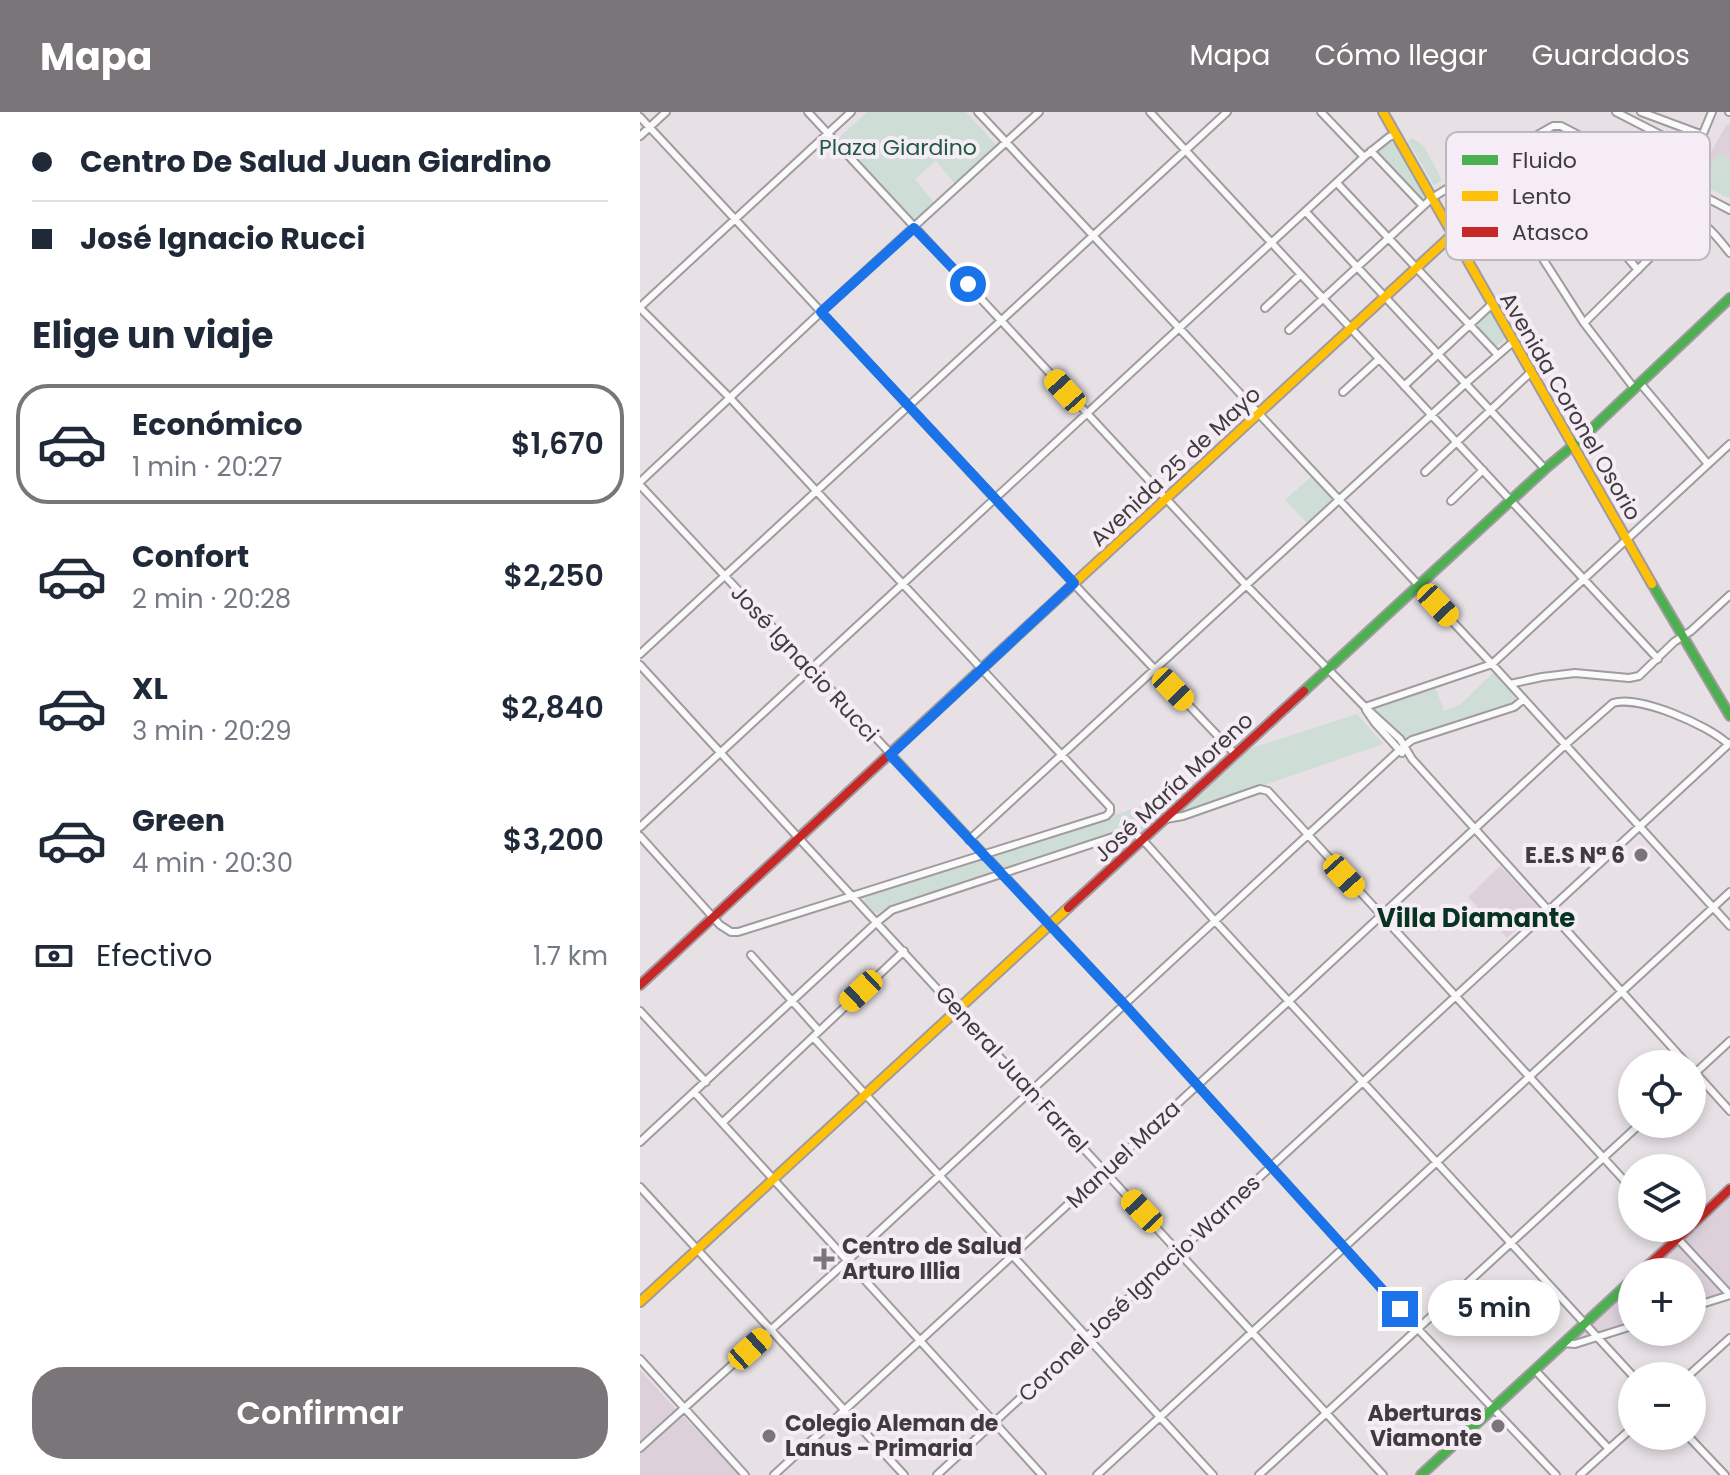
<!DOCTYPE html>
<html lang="es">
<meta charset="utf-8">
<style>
body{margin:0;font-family:Poppins,sans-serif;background:#f6f6f7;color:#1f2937;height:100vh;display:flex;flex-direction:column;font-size:30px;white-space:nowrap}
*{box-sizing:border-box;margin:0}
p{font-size:26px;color:#747a83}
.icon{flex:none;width:44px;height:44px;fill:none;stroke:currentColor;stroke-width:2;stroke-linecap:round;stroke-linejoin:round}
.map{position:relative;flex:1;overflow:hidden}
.details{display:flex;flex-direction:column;background:#fff;width:640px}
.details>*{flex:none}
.hud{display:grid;align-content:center;height:176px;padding:0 32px;background:#fff}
.fabs{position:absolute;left:978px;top:938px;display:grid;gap:16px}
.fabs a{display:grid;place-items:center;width:88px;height:88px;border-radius:50%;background:#fff;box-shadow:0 4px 12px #0003;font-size:40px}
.end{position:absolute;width:36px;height:36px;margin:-18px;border:10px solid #1a73e8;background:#fff;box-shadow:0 0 0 4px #fff}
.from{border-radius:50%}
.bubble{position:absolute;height:56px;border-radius:28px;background:#fff;box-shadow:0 4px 12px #0003;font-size:26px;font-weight:600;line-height:56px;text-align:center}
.car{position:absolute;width:24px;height:48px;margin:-24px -12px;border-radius:10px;box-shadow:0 0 6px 2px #0007;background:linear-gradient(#f5c518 24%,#345 0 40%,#f5c518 0 76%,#345 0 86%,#f5c518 0)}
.hud b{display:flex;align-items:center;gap:28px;height:76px;font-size:30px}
.hud b+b{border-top:2px solid #e0e1e3}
.hud i{width:20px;height:20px;background:#1f2937}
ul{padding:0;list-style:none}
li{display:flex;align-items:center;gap:24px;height:120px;margin:0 16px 12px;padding:0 16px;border:4px solid transparent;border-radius:32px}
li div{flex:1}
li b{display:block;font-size:30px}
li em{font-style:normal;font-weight:600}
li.active{border-color:#7a7579}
li>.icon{width:72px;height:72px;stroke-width:1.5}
h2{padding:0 32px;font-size:36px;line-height:96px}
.pay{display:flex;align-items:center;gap:20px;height:88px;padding:0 32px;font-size:30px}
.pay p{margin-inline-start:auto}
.primary-button{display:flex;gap:16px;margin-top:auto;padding:16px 32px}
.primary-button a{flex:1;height:92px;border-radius:32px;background:#7a7579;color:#fff;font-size:32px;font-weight:600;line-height:92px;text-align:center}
header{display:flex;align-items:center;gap:48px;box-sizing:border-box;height:112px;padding:0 40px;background:#7a7579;color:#fff}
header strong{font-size:38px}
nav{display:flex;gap:44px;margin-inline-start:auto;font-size:28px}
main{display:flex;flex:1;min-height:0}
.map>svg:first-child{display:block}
.built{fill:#dcd1db}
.green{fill:#ceddd5}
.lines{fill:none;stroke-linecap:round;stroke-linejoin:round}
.street-casing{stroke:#a09b9f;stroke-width:10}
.fast-casing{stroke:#a09b9f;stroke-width:12}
.slow-casing{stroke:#a09b9f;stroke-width:12}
.jam-casing{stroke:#a09b9f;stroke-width:12}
.street{stroke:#fbfafb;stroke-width:6}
.fast{stroke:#4caf50;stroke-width:8}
.slow{stroke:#ffc107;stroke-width:8}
.jam{stroke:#c62828;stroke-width:8}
.route{stroke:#1a73e8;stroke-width:10}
.poi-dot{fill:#7a7579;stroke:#f6ecf5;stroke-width:3}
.labels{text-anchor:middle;stroke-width:8;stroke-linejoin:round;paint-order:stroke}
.park-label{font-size:22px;fill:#1f593e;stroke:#f6ecf5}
.street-label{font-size:22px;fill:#3f3b3e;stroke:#f6ecf5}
.poi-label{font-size:22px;font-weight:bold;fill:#3f3b3e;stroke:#f6ecf5;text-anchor:end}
.quarter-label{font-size:26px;font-weight:bold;fill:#063421;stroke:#f6ecf5}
.key{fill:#f6ecf5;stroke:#bfb7be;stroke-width:2}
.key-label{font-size:22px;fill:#3f3b3e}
</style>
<header>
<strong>Mapa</strong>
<nav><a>Mapa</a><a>Cómo llegar</a><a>Guardados</a></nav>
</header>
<main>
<section class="details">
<div class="hud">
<b><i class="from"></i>Centro De Salud Juan Giardino</b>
<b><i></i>José Ignacio Rucci</b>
</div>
<h2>Elige un viaje</h2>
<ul>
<li class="active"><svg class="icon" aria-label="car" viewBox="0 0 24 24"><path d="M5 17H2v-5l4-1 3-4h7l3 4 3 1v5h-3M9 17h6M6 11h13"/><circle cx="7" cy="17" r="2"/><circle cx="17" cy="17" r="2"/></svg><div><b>Económico</b><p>1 min · 20:27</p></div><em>$1,670</em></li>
<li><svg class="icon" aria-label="car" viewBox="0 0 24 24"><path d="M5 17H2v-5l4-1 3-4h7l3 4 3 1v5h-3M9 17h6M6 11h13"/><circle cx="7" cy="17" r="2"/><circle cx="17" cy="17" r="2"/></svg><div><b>Confort</b><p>2 min · 20:28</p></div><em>$2,250</em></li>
<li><svg class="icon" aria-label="car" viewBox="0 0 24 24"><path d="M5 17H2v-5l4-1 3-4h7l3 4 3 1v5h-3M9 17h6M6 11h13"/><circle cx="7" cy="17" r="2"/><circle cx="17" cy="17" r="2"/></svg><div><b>XL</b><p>3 min · 20:29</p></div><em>$2,840</em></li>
<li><svg class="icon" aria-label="car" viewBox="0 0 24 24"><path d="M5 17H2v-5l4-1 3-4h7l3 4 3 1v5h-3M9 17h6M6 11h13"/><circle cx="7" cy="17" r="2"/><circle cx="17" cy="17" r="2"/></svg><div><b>Green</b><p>4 min · 20:30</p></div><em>$3,200</em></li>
</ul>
<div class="pay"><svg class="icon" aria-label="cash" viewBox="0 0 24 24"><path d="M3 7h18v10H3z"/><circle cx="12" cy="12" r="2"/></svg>Efectivo<p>1.7 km</p></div>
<div class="primary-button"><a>Confirmar</a></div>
</section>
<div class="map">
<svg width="1090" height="1363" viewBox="0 0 1090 1363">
<rect width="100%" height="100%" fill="#e7e1e6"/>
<path class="built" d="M 1087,12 L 1090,13 L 1090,47 L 1079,42 L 1074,51 L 1066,48 Z
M 860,754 L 899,796 L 867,826 L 828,785 Z
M 1090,1079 L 1090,1178 L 1052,1190 L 1052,1160 L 1004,1160 Z
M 992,1172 L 992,1209 L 932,1228 Z
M 0,1258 L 35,1296 L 102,1363 L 0,1363 Z"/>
<path class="green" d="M 227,0 L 326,0 L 357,34 L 316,73 L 296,49 L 275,67 L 295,92 L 275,110 L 198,27 Z
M 772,26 L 784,34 L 802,68 L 794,73 L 768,29 Z
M 755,27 L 785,83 L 782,89 L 736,40 Z
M 1079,42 L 1090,47 L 1090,87 L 1053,68 L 1066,48 L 1074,51 Z
M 851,197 L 867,225 L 856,235 L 835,212 Z
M 672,364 L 693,387 L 667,411 L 645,388 Z
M 854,560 L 875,585 L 876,589 L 871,595 L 764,629 L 730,594 L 795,574 L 804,599 L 820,593 Z
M 717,602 L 743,632 L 541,702 L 538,699 L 608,635 L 609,637 Z
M 546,679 L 548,681 L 506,720 L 482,720 L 366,757 L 361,756 L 351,745 Z
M 338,749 L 342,749 L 352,759 L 350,762 L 253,792 L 238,801 L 232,800 L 224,790 L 225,786 L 228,784 Z"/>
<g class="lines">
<g class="street-casing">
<path id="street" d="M 168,0 L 606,473 L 725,595 L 760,627 L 772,647 L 1047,952
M 338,0 L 852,552 L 1090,814
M 510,0 L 1018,547
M 681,0 L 724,45
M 976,0 L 1056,41
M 1001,0 L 1063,23
M 1089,0 L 1090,0
M 0,5 L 449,488 L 595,642
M 0,24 L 26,0
M 731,39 L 783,94
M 848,51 L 885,119 L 944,211 L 994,276
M 697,71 L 857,242
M 1041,74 L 1072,0
M 666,100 L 905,357
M 960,113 L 998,158
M 0,195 L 211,0
M 0,196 L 90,286 L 470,695 L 470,700 L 466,704 L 98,820 L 91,820 L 80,813 L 0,724
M 625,196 L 660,163
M 944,211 L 1049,107 C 1065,107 1080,129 1090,141
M 649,218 L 792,86 L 848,51 L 913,14 L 921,14 L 967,38 L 994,55 L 1032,73 L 1046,75 L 1090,98
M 1000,271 L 1068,352
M 764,274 L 852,192
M 703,280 L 739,247
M 785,360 L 891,260
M 0,370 L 181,200 L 399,0
M 0,373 L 484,892 L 778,1217 L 916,1363
M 811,389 L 843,358
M 0,542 L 587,0
M 0,553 L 743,1363
M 870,572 L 902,565 L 935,561 L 989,566 L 999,564 L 1034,530 L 1051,519 L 1090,483
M 725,595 L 852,552 L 1090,332
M 726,598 L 735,611 L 762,641
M 526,707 L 543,704 L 620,677 L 628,679 L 992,1077
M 0,715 L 724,45 L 749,25 L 756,22
M 329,728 L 826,271 L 873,230
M 111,843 L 179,919
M 0,899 L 66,970
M 173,925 L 573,1363
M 1052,957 L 1090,999
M 1052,964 L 1090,929
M 55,981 L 402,1363
M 82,1011 L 264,839
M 0,1030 L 237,810 L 252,798 L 482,722 L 495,722 L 503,728 L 575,809 L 993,1264
M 0,1075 L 264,1363
M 1028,1116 L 1090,1183
M 1052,1195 L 1090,1183
M 923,1231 L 935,1232 L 992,1214
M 0,1247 L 105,1363
M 895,1258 L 969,1337
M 1048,1264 L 1090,1226
M 1048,1324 L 1085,1363
M 0,1336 L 207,1149 L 764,634 L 772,628 L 874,595 L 884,587
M 134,1363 L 649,889 L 925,633 L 973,591 C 999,583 1068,613 1088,632
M 297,1363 L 1090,631
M 457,1363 L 1090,780
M 619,1363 L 1000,1012
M 940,1363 L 992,1316"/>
</g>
<g class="fast-casing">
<path id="fast" d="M 1012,472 L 1090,604
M 664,579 L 905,357 L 942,326 L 1090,186
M 781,1363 L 992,1168"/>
</g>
<g class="slow-casing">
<path id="slow" d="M 743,0 L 1012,472
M 364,536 L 812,123
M 0,1190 L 428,796"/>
</g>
<g class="jam-casing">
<path id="jam" d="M 428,796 L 664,579
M 0,873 L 364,536
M 1052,1113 L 1090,1077
M 1001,1160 L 1049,1116"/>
</g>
<use href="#street" class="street"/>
<use href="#fast" class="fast"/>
<use href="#slow" class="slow"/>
<use href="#jam" class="jam"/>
</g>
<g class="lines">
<path class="route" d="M 328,172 L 274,116 L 181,200 L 434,471 L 250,643 L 484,892 L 760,1197"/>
</g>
<g class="poi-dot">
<circle cx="1001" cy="743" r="8"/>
<path d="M180 1135h8v8h8v8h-8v8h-8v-8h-8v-8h8z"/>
<circle cx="858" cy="1314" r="8"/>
<circle cx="129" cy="1324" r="8"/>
</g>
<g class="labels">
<g class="park-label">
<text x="258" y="43">Plaza Giardino</text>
</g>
<g class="street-label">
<text transform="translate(931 294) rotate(60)" y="8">Avenida Coronel Osorio</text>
<text transform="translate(535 354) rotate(-43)" y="8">Avenida 25 de Mayo</text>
<text transform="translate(165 551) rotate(47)" y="8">José Ignacio Rucci</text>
<text transform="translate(533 675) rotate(-43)" y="8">José María Moreno</text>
<text transform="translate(372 957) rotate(48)" y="8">General Juan Farrel</text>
<text transform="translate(483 1042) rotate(-43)" y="8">Manuel Maza</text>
<text transform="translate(499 1176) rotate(-43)" y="8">Coronel José Ignacio Warnes</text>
</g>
<g class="poi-label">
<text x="985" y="751">E.E.S Nª 6</text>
<text x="202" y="1142" text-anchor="start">Centro de Salud<tspan x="202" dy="25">Arturo Illia</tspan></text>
<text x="842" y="1309">Aberturas<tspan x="842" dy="25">Viamonte</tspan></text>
<text x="145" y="1319" text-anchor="start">Colegio Aleman de<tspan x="145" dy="25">Lanus - Primaria</tspan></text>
</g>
<g class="quarter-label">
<text x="836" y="815">Villa Diamante</text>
</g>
</g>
<rect x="806" y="20" width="264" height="128" rx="12" class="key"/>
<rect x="822" y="43" width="36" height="10" fill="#4caf50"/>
<rect x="822" y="79" width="36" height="10" fill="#ffc107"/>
<rect x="822" y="115" width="36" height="10" fill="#c62828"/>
<g class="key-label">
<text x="872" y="56">Fluido</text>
<text x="872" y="92">Lento</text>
<text x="872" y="128">Atasco</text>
</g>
</svg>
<div class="fabs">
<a><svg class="icon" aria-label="locate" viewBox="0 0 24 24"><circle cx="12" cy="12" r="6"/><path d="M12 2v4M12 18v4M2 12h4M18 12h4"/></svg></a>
<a><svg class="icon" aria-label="layers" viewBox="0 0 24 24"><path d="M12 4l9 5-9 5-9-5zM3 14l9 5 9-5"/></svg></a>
<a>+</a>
<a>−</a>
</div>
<i class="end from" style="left:328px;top:172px"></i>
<i class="end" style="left:760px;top:1197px"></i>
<div class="bubble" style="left:788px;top:1168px;width:132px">5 min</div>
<i class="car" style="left:425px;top:279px;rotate:318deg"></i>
<i class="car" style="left:798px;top:493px;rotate:137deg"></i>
<i class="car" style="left:533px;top:577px;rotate:136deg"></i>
<i class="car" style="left:704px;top:764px;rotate:138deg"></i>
<i class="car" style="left:221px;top:879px;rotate:227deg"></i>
<i class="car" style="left:502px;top:1099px;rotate:317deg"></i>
<i class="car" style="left:110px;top:1237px;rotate:48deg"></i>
</div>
</main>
